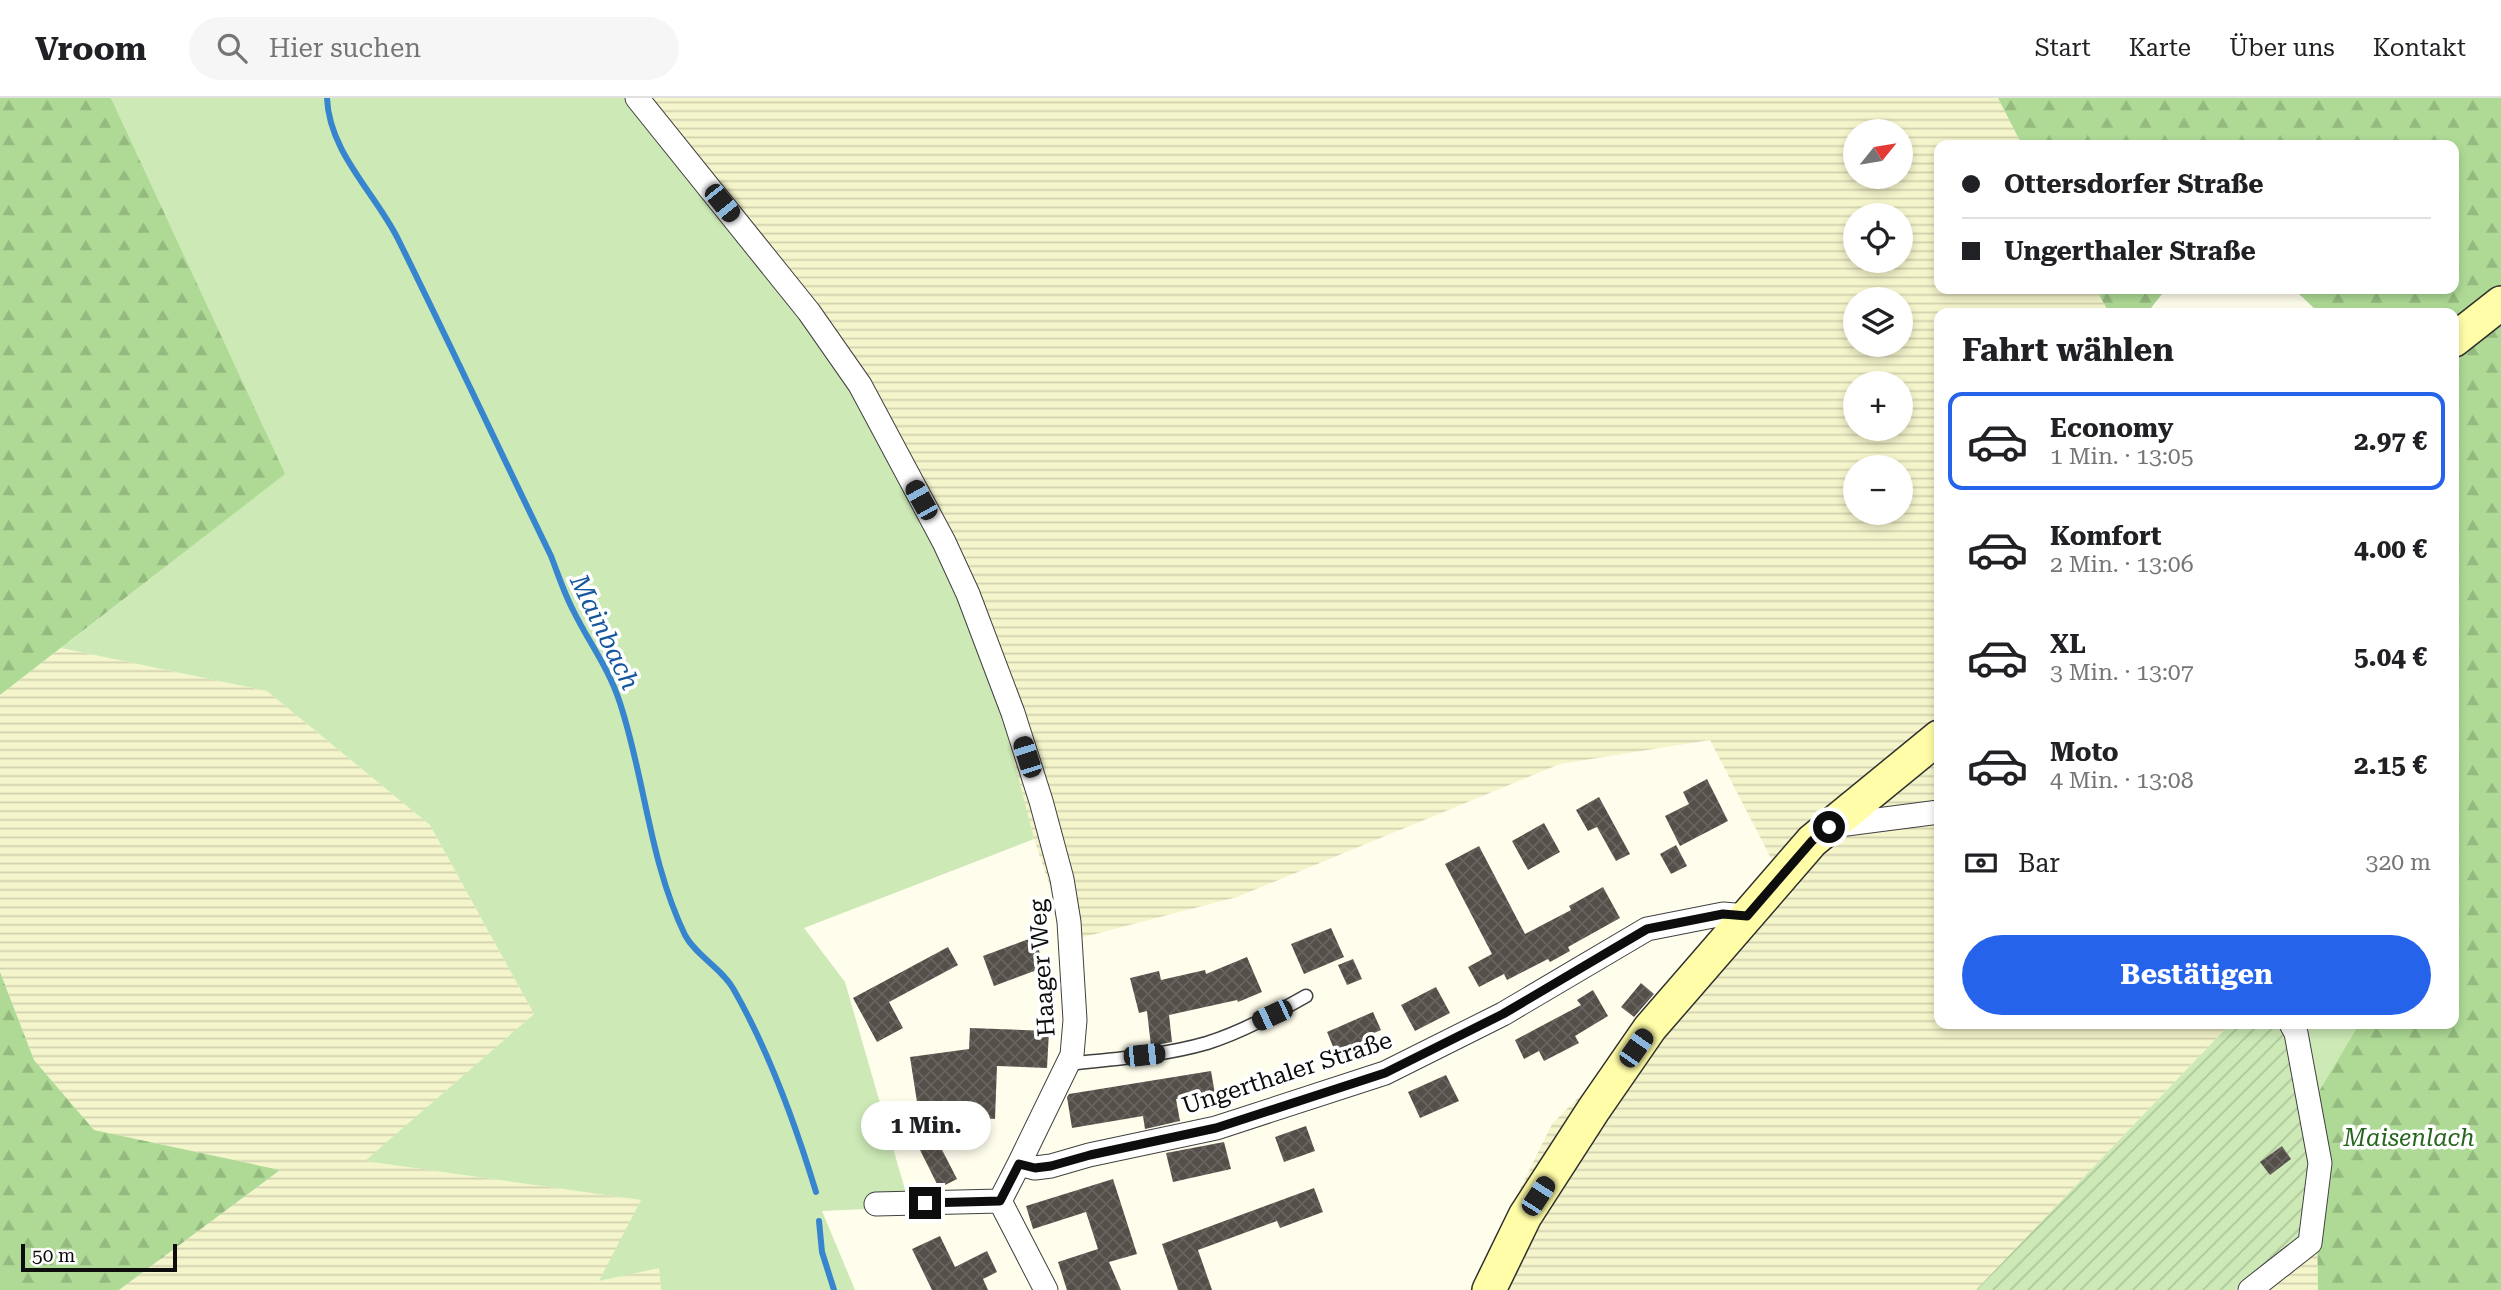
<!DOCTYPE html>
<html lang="de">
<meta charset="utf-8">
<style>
body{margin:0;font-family:"Roboto Serif",serif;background:#f6f6f6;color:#202124;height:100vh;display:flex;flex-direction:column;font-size:26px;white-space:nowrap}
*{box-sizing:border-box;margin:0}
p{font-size:23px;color:#757577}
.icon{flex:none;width:38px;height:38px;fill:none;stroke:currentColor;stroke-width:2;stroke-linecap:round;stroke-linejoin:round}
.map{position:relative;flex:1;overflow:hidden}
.sheet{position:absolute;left:1934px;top:210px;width:525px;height:721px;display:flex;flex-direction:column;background:#fff;border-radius:14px;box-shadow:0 4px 10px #0003}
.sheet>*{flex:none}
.guide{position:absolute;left:1934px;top:42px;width:525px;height:154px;border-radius:14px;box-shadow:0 4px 10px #0003;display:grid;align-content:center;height:154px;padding:0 28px;background:#fff}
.needle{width:46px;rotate:60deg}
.fabs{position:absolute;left:1843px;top:21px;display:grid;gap:14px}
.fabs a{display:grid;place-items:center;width:70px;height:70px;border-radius:50%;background:#fff;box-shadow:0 4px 10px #0003;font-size:35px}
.scale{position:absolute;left:21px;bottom:18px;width:156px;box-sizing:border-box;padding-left:7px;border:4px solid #0d0d0d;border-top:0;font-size:19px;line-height:24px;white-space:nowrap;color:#0d0d0d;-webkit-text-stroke:5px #fff;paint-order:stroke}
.end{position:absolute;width:32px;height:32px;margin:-16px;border:9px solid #0d0d0d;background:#fff;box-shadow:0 0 0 4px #fff}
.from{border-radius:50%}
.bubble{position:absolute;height:49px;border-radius:24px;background:#fff;box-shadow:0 4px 10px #0003;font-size:23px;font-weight:700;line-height:49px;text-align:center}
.car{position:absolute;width:21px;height:42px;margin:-21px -10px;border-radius:9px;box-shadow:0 0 5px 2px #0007;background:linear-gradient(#222 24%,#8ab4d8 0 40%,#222 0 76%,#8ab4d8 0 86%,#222 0)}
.guide b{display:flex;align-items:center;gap:24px;height:66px;font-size:26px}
.guide b+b{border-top:2px solid #e0e0e0}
.guide i{width:18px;height:18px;background:#202124}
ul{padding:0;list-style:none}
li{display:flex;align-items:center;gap:21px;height:98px;margin:0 14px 10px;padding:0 14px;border:4px solid transparent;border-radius:14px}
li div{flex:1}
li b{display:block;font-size:26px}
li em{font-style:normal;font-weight:700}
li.current{border-color:#2563eb}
li>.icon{width:63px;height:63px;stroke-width:1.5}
h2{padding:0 28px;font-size:32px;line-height:84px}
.pay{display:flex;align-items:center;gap:18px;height:77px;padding:0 28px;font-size:26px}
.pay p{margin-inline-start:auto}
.cta{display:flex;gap:14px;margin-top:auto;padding:14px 28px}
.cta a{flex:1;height:80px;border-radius:42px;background:#2563eb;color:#fff;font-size:28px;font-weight:700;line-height:80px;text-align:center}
header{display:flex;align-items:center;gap:42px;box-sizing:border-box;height:98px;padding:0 35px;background:#fff;border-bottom:2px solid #e0e0e0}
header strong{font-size:33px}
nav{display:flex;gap:38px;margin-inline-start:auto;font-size:24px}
.search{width:490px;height:63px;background:#f6f6f6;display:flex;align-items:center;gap:18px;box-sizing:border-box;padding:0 24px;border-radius:38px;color:#757577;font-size:26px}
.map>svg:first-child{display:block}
.farmland{fill:url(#farmland-rules);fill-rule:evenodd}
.grass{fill:#cce9b6}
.forest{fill:url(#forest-firs)}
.garden{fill:url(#garden-furrows)}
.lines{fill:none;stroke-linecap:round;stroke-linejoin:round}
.stream{stroke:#3785ce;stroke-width:6}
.building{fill:url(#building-cross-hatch)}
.lane-casing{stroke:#404040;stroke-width:15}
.street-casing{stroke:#404040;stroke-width:25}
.secondary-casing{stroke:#2f2f2f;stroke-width:36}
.lane{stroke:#fff;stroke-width:12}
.street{stroke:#fff;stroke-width:23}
.secondary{stroke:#fffda7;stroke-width:33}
.route{stroke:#0d0d0d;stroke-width:9}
.labels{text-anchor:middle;stroke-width:7;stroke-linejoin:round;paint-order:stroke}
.street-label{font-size:24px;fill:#0d0d0d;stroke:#fff}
.park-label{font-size:24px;font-style:italic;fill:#25651c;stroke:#fff}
.water-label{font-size:26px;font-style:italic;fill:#15579f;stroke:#fff}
</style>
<header>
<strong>Vroom</strong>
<div class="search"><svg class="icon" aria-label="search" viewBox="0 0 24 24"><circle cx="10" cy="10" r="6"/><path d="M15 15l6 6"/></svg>Hier suchen</div>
<nav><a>Start</a><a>Karte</a><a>Über uns</a><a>Kontakt</a></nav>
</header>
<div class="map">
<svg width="2501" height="1192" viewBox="0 0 2501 1192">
<defs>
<pattern id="farmland-rules" width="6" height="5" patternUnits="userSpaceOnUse" patternTransform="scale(1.75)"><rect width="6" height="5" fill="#f5f5cc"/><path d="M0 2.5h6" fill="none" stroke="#d1d1ae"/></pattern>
<pattern id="forest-firs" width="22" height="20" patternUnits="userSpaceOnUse" patternTransform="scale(1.75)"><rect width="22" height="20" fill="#aeda95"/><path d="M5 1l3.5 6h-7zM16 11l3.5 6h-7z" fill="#94ba7f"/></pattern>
<pattern id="garden-furrows" width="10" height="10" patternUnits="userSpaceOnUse" patternTransform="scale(1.75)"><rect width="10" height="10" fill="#cce9b6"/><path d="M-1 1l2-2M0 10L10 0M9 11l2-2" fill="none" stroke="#aec79b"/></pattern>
<pattern id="building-cross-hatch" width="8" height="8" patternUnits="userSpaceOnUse" patternTransform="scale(1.75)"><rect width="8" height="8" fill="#554f49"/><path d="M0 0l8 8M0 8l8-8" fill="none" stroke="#68645f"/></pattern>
</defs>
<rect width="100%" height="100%" fill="#fffdec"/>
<path class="farmland" d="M 637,0 L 1998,0 L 2022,47 L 1939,47 L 1939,191 L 2096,191 L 2109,215 L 1939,215 L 1939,926 L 2230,926 L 1976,1192 L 1470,1192 L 1552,1026 L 1787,791 L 1710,642 L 1560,666 L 1237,799 L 1072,842 L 1054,801 L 1034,741 L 976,514 ZM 1855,33 L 1900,33 L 1900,79 L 1855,79 ZM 1855,117 L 1900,117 L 1900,163 L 1855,163 ZM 1855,201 L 1900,201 L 1900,247 L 1855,247 ZM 1855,285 L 1900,285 L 1900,331 L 1855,331 ZM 1855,369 L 1900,369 L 1900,415 L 1855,415 Z
M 61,550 L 267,593 L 430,727 L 534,916 L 366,1063 L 641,1102 L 600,1183 L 659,1169 L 661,1192 L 119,1192 L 280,1072 L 94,1032 L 34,962 L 0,874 L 0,597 Z
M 2317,1129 L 2318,1192 L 2235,1192 Z"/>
<path class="grass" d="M 111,0 L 637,0 L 844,262 L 976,514 L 1034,741 L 804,830 L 845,884 L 910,1109 L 822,1113 L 855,1192 L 661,1192 L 659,1170 L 599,1183 L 641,1102 L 365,1063 L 534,916 L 430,727 L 267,593 L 61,550 L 284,376 Z
M 2296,926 L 2359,926 L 2315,1000 Z"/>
<path class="forest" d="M 0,0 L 111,0 L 285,376 L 0,597 Z
M 1998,0 L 2501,0 L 2501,1192 L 2318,1192 L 2315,1000 L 2359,926 L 2454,926 L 2454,215 L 2319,215 L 2294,191 L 2454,191 L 2454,47 L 2022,47 Z
M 2096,191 L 2166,191 L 2147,215 L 2109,215 Z
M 0,874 L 34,962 L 94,1032 L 280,1072 L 119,1192 L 0,1192 Z"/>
<path class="garden" d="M 2230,926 L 2296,926 L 2317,1129 L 2235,1192 L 1976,1192 Z"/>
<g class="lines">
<path class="stream" d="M 327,0 C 329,54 375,95 398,141 C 450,246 500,353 551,458 C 558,476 564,495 573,512 C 588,543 608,569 619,602 C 645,679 649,763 685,837 C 696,858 723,871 734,892 C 770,955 795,1025 816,1094
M 819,1123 L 822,1154 L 834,1192"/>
</g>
<path class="building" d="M 1707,681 L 1728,723 L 1680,748 L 1665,718 L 1689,706 L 1683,694 Z
M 1599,699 L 1630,756 L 1616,763 L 1597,729 L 1588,733 L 1576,712 Z
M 1544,725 L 1560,754 L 1528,772 L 1512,743 Z
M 1676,747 L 1687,768 L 1671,776 L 1660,756 Z
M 1479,748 L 1525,836 L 1571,812 L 1569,808 L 1603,789 L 1620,820 L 1568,849 L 1570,853 L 1550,864 L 1548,861 L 1507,882 L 1504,876 L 1479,889 L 1468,869 L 1492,856 L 1445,766 Z
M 1331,830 L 1344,859 L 1304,876 L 1291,846 Z
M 1034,839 L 1045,869 L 994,888 L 983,858 Z
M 948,849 L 958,867 L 889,904 L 903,930 L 877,944 L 853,900 Z
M 1247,859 L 1262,894 L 1238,904 L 1237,902 L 1169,917 L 1172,944 L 1151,948 L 1147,913 L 1139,915 L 1130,880 L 1159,873 L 1161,882 L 1205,872 L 1206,876 Z
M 1353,861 L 1362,881 L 1347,887 L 1338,867 Z
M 1641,885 L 1654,896 L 1634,919 L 1621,909 Z
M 1436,889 L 1450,915 L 1415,933 L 1401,907 Z
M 1593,892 L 1608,918 L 1575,938 L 1579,945 L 1544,963 L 1539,953 L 1524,961 L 1515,942 L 1581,907 L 1577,902 Z
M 1373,914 L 1381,932 L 1365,939 L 1372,954 L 1341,968 L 1327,934 Z
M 970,930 L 1049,933 L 1047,970 L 997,968 L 995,1021 L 945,1018 L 950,1038 L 937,1042 L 957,1081 L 939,1090 L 917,1046 L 914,1047 L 904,1007 L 917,1004 L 910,959 L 969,951 Z
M 1211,973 L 1215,996 L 1176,1001 L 1180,1023 L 1145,1031 L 1143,1018 L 1072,1030 L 1067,999 L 1069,996 Z
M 1446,977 L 1459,1003 L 1420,1020 L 1408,994 Z
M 1306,1028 L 1315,1053 L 1284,1064 L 1275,1039 Z
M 1224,1044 L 1231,1071 L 1173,1084 L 1166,1055 Z
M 2282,1048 L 2291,1061 L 2270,1077 L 2260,1064 Z
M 1113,1081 L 1137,1156 L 1109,1164 L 1121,1192 L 1067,1192 L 1058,1164 L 1098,1151 L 1086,1114 L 1033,1131 L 1026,1108 Z
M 1314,1090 L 1323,1114 L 1280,1130 L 1277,1123 L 1198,1152 L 1212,1192 L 1178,1192 L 1162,1146 Z
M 940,1138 L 955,1169 L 987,1153 L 997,1174 L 983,1181 L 988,1192 L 932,1192 L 912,1151 Z"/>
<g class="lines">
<g class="lane-casing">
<path id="lane" d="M 1067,966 C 1114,961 1162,958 1207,945 C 1242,934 1274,916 1306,898"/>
</g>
<g class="street-casing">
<path id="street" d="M 637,0 L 809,214 L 860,287 L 944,444 L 968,496 L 1013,615 L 1041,703 L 1062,781 L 1069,824 L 1075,922 L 1072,957 L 1019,1066
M 1831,728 L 1939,714
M 1000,1103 L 1046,1192
M 876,1106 L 1000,1103 L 1019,1066 L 1035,1070 L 1051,1068 L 1089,1057 L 1216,1030 L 1385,975 L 1503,916 L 1647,831 L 1723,816 L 1747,818
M 2250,1192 L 2310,1145 L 2320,1065 L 2296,935 L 2291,926"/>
</g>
<g class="secondary-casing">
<path id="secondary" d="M 2454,242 L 2501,205
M 1489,1192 L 1525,1118 L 1594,1011 L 1650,930 L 1812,743 L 1939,639"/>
</g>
<use href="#lane" class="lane"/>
<use href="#street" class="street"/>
<use href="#secondary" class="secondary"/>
</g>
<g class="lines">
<path class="route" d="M 925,1105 L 1000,1103 L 1019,1066 L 1035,1070 L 1051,1068 L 1090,1057 L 1216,1030 L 1385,975 L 1503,916 L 1647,831 L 1723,816 L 1747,818 L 1812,743 L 1829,729"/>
</g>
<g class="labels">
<g class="street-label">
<text transform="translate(1042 870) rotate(-94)" y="8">Haager Weg</text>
<text transform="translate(1287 975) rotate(-18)" y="8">Ungerthaler Straße</text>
</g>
<g class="park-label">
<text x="2409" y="1048">Maisenlach</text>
</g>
<g class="water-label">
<text transform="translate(605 534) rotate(64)" y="9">Mainbach</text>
</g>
</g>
</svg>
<div class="fabs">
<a><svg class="needle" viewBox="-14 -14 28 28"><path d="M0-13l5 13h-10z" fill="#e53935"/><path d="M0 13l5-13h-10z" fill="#757577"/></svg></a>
<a><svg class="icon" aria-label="locate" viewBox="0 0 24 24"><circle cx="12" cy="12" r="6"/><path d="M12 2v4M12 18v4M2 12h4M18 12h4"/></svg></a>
<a><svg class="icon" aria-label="layers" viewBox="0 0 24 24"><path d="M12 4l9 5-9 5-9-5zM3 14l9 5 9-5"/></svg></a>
<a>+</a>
<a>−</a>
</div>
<div class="scale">50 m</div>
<i class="end from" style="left:1829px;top:729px"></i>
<i class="end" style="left:925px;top:1105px"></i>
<div class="bubble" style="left:861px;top:1003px;width:130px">1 Min.</div>
<i class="car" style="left:722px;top:105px;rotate:141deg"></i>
<i class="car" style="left:921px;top:402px;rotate:331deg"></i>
<i class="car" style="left:1027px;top:659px;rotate:342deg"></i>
<i class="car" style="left:1272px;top:917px;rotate:245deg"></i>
<i class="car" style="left:1636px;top:950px;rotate:35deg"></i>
<i class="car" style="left:1144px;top:957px;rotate:84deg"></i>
<i class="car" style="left:1538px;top:1098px;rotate:33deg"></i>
<div class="guide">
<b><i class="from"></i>Ottersdorfer Straße</b>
<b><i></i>Ungerthaler Straße</b>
</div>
<section class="sheet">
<h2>Fahrt wählen</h2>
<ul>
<li class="current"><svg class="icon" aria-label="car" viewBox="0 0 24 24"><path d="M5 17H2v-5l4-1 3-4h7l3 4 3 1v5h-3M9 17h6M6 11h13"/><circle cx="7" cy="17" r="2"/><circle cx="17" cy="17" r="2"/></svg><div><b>Economy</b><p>1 Min. · 13:05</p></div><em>2.97 €</em></li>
<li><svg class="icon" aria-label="car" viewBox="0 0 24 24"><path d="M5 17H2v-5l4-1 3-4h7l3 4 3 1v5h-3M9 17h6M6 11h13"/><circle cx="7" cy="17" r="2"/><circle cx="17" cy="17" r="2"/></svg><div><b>Komfort</b><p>2 Min. · 13:06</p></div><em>4.00 €</em></li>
<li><svg class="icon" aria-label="car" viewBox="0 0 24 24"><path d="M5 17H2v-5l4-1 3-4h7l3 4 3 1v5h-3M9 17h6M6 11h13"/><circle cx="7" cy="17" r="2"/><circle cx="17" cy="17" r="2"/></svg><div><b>XL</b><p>3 Min. · 13:07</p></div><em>5.04 €</em></li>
<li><svg class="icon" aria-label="car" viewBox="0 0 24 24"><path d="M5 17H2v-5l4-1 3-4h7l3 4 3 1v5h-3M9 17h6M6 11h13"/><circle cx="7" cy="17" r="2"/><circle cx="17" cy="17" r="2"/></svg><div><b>Moto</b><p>4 Min. · 13:08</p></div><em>2.15 €</em></li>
</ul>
<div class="pay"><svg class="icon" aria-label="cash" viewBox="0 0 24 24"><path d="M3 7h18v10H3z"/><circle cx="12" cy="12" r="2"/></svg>Bar<p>320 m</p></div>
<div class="cta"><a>Bestätigen</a></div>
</section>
</div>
